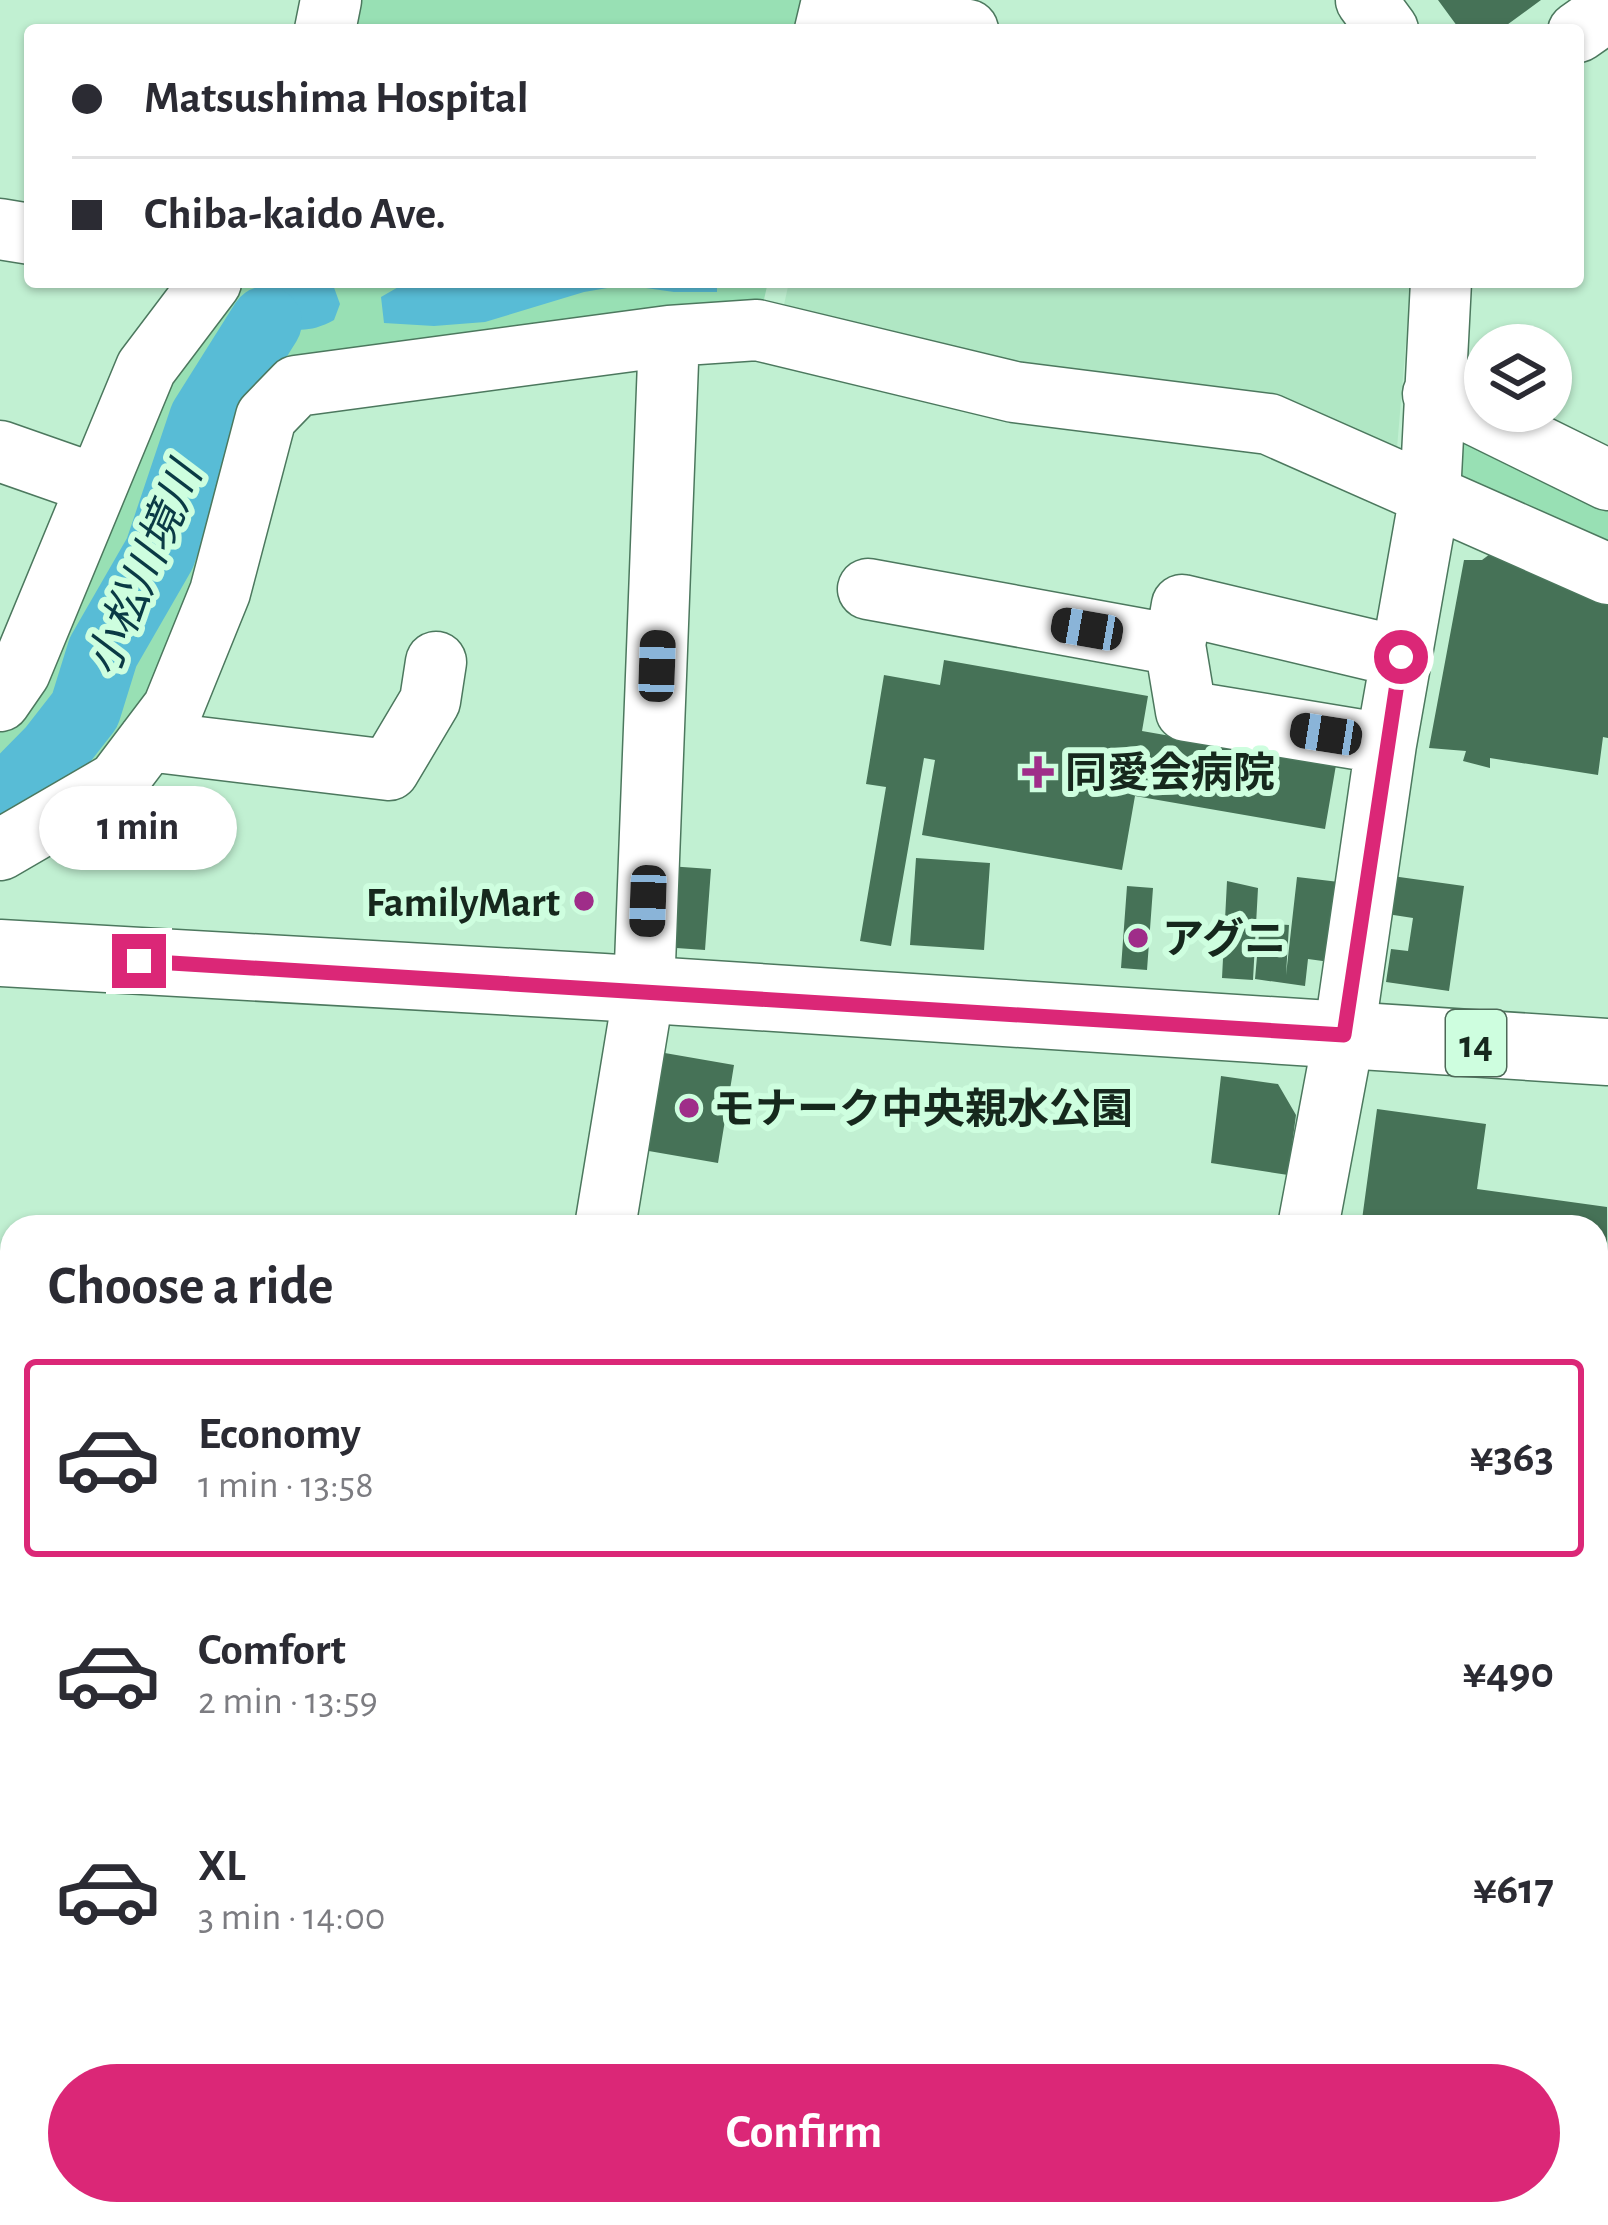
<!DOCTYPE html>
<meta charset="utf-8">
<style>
body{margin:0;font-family:"Alegreya Sans","Noto Sans JP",sans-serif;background:#f7f7f7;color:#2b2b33;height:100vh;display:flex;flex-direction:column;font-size:45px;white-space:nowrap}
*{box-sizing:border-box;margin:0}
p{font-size:39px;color:#7c7c81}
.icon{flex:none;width:66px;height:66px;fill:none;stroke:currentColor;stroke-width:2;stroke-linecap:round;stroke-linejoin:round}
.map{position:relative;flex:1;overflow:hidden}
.panel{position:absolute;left:0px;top:1215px;width:1608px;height:1011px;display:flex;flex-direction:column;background:#fff;border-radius:36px 36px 0 0;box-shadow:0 3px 9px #0004}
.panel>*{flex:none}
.banner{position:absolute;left:24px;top:24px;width:1560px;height:264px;border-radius:12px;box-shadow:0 3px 9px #0004;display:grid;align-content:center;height:264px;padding:0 48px;background:#fff}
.buttons{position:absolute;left:1464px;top:324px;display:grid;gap:24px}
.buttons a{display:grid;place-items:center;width:108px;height:108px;border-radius:50%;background:#fff;box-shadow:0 3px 9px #0004;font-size:60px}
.end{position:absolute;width:54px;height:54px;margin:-27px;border:15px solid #db2777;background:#fff;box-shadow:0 0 0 6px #fff}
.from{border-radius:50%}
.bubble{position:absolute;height:84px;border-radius:42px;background:#fff;box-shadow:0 3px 9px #0004;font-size:39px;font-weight:700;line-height:84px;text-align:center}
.car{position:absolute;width:36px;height:72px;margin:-36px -18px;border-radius:15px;box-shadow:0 0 9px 3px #0007;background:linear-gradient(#222 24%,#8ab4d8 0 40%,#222 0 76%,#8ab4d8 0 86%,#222 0)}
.banner b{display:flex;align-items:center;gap:42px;height:114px;font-size:45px}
.banner b+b{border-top:3px solid #e1e1e2}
.banner i{width:30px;height:30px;background:#2b2b33}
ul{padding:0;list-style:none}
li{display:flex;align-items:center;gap:36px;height:198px;margin:0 24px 18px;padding:0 24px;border:6px solid transparent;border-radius:12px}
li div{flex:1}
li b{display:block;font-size:45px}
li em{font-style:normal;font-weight:700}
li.on{border-color:#db2777}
li>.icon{width:108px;height:108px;stroke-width:1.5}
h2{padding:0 48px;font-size:54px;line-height:144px}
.button{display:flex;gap:24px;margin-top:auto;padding:24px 48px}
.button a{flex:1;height:138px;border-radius:72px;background:#db2777;color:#fff;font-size:48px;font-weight:700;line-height:138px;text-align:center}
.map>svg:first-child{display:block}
.built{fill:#b0e7c4}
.green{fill:#98e0b4}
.water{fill:#58bcd6}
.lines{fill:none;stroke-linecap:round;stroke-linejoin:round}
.river{stroke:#58bcd6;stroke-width:72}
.building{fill:#467257}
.minor-casing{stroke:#4c785e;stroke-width:63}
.highway-casing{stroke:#4c785e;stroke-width:69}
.minor{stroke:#fff;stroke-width:60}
.highway{stroke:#fff;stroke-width:66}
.route{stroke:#db2777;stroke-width:15}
.poi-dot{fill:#9f2d89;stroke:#cefedf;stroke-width:4.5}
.labels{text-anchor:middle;stroke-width:12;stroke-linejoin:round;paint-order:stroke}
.shield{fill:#cefedf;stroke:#4d6857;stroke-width:3}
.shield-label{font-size:39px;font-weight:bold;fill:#16281d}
.poi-label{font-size:42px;font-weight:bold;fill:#16281d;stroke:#cefedf;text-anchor:start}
.water-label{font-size:45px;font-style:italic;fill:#0a3a45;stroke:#cefedf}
</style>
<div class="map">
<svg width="1608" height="2225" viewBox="0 0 1608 2225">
<rect width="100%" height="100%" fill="#c1f0d2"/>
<path class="built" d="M 789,282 L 1411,282 L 1396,460 L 780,323 Z"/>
<path class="green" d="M 331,0 L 809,0 L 825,30 L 325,30 Z
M 211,282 L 768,282 L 757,330 L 296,386 L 173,708 L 0,850 L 0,701 Z
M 1440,410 L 1608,489 L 1608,561 L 1439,489 Z
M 0,1629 L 12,1630 L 12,1852 L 0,1850 Z"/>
<path class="water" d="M 262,282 L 332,282 L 340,304 L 334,320 C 308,334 293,331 266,322 L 260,301 Z
M 407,282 L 717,282 L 717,292 L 674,292 L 625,285 L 584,292 L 485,322 L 434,326 L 384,323 L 381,297 Z"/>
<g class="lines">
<path class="river" d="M 0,805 L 53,751 L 85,710 L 103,652 L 160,553 L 205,419 L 266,322"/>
</g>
<path class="building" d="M 1438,0 L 1541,0 L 1500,30 L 1460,30 Z
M 1490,554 L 1608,595 L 1608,738 L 1603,737 L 1598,775 L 1490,758 L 1490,768 L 1463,761 L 1466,751 L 1429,748 L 1464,560 L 1482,560 Z
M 944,660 L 1148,696 L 1142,731 L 1336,765 L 1325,829 L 1135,796 L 1122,870 L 922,835 L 935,760 L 924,758 L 891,946 L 860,941 L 886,787 L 866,784 L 884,675 L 940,685 Z
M 916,858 L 990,863 L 984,950 L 910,945 Z
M 668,866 L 711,869 L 705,950 L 662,947 Z
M 1392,876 L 1464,886 L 1449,991 L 1386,982 L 1391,949 L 1408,951 L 1413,918 L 1387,914 Z
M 1297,877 L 1339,882 L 1330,962 L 1308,959 L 1305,986 L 1255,979 L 1260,923 L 1289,925 L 1286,975 Z
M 1227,881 L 1258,888 L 1253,980 L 1222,978 Z
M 1127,886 L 1153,888 L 1147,970 L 1121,968 Z
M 659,1052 L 734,1065 L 718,1163 L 643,1150 Z
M 1221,1076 L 1278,1084 L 1296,1115 L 1288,1175 L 1211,1163 Z
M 1377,1109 L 1486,1124 L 1477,1189 L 1607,1207 L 1608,1591 L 1596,1589 L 1596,1227 L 1361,1227 Z
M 1596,1726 L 1608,1728 L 1608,2030 L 1598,2088 Z
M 0,1906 L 12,1908 L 12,2092 L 0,2090 Z"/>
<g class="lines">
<g class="minor-casing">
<path id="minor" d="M 1366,0 L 1388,30
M 325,30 L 331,0
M 825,30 L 831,5 L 968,30
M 1578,32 L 1608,11
M 0,229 L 30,234
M 1433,394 L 1608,480
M 0,451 L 97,485
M 868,589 L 1175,645 L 1182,605 L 1401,657
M 1175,645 L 1186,711 L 1386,744
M 0,701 L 20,672 L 146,368 L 211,282
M 148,741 L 389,770 L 430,701 L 436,662
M 0,850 L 117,782 L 173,708 L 220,592 L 266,417 L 296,386 L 669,336 L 757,330 L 1014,392 L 1269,424 L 1608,574
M 605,1227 L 644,990 L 669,336
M 1308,1227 L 1344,1035 L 1386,744 L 1430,495 L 1441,282
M 0,1391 L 12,1393
M 1596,1662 L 1608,1664
M 0,1868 L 12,1870
M 1596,2139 L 1608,2141
M 47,2225 L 48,2214
M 431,2225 L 432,2214
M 1137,2225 L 1139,2214"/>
</g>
<g class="highway-casing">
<path id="highway" d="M 0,953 L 603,987 L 1608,1052"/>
</g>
<use href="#minor" class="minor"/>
<use href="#highway" class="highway"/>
</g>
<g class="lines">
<path class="route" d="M 139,961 L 1344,1035 L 1401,657"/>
</g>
<g class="poi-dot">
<path d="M1032 754h12v12h12v12h-12v12h-12v-12h-12v-12h12z"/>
<circle cx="584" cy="901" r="12"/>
<circle cx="1138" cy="938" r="12"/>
<circle cx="689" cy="1108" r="12"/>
</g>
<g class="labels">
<rect class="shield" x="1446" y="1010" width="60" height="66" rx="9"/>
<g class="shield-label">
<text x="1476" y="1057">14</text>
</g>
<g class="poi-label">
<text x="1065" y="787">同愛会病院</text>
<text x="560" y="916" text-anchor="end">FamilyMart</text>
<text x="1162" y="953">アグニ</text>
<text x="713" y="1123">モナーク中央親水公園</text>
</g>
<g class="water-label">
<text transform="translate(143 569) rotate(-67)" y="16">小松川境川</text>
</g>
</g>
</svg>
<div class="buttons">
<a><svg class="icon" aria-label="layers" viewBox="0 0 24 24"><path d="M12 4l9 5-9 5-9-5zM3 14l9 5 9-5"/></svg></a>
</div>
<i class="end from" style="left:1401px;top:657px"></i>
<i class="end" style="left:139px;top:961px"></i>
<div class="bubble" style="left:39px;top:786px;width:198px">1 min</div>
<i class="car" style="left:1087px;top:629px;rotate:280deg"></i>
<i class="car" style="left:657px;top:666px;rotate:2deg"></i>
<i class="car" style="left:1326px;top:734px;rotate:279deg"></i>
<i class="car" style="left:648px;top:901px;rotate:182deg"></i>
<div class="banner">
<b><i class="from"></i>Matsushima Hospital</b>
<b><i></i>Chiba-kaido Ave.</b>
</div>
<section class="panel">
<h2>Choose a ride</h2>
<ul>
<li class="on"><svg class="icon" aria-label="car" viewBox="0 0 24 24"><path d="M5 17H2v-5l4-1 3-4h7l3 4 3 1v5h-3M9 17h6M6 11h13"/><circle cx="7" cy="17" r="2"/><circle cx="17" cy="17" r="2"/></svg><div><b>Economy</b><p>1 min · 13:58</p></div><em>¥363</em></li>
<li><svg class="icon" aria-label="car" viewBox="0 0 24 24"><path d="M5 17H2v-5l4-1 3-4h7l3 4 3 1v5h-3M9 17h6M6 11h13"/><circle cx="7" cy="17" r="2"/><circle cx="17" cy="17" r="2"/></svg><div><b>Comfort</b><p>2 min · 13:59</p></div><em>¥490</em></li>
<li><svg class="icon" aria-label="car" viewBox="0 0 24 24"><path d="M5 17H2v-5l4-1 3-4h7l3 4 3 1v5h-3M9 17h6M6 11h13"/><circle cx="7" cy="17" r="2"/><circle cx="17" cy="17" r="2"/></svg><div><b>XL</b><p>3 min · 14:00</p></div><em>¥617</em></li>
</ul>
<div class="button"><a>Confirm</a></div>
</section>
</div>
